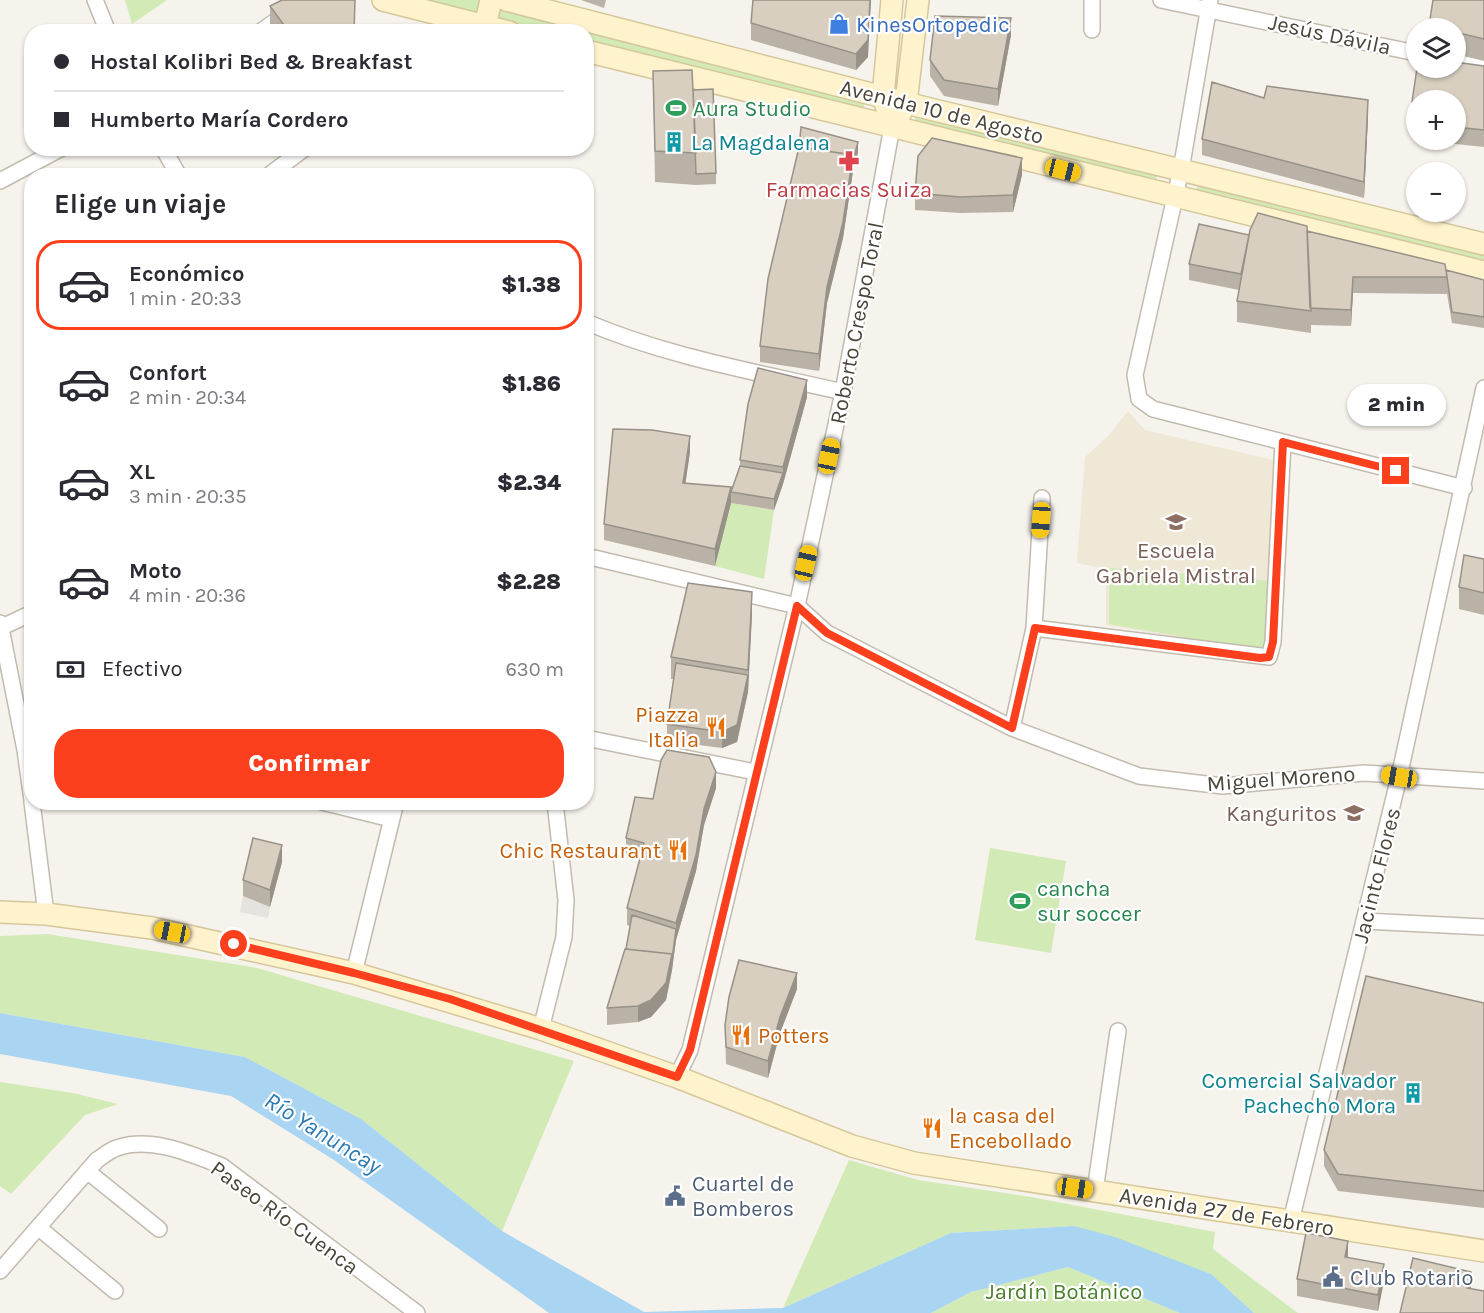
<!DOCTYPE html>
<html lang="es">
<meta charset="utf-8">
<style>
body{margin:0;font-family:Karla,sans-serif;background:#f7f7f7;color:#2b2b33;height:100vh;display:flex;flex-direction:column;font-size:22px;white-space:nowrap}
*{box-sizing:border-box;margin:0}
p{font-size:20px;color:#7c7c81}
.icon{flex:none;width:33px;height:33px;fill:none;stroke:currentColor;stroke-width:2;stroke-linecap:round;stroke-linejoin:round}
.map{position:relative;flex:1;overflow:hidden}
.sheet{position:absolute;left:24px;top:168px;width:570px;height:642px;display:flex;flex-direction:column;background:#fff;border-radius:24px;box-shadow:0 2px 4px #0004}
.sheet>*{flex:none}
.hud{position:absolute;left:24px;top:24px;width:570px;height:132px;border-radius:24px;box-shadow:0 2px 4px #0004;display:grid;align-content:center;height:132px;padding:0 30px;background:#fff}
.tools{position:absolute;left:1406px;top:18px;display:grid;gap:12px}
.tools a{display:grid;place-items:center;width:60px;height:60px;border-radius:50%;background:#fff;box-shadow:0 2px 4px #0004;font-size:30px}
.end{position:absolute;width:27px;height:27px;margin:-14px;border:8px solid #fc3f1d;background:#fff;box-shadow:0 0 0 3px #fff}
.from{border-radius:50%}
.bubble{position:absolute;height:42px;border-radius:21px;background:#fff;box-shadow:0 2px 4px #0004;font-size:20px;font-weight:800;line-height:42px;text-align:center}
.car{position:absolute;width:18px;height:36px;margin:-18px -9px;border-radius:8px;box-shadow:0 0 4px 2px #0007;background:linear-gradient(#f5c518 24%,#345 0 40%,#f5c518 0 76%,#345 0 86%,#f5c518 0)}
.hud b{display:flex;align-items:center;gap:21px;height:57px;font-size:22px}
.hud b+b{border-top:2px solid #e1e1e2}
.hud i{width:15px;height:15px;background:#2b2b33}
ul{padding:0;list-style:none}
li{display:flex;align-items:center;gap:18px;height:90px;margin:0 12px 9px;padding:0 18px;border:3px solid transparent;border-radius:24px}
li div{flex:1}
li b{display:block;font-size:22px}
li em{font-style:normal;font-weight:800}
li.selected{border-color:#fc3f1d}
li>.icon{width:54px;height:54px;stroke-width:1.5}
h2{padding:0 30px;font-size:27px;line-height:72px}
.pay{display:flex;align-items:center;gap:15px;height:66px;padding:0 30px;font-size:22px}
.pay p{margin-inline-start:auto}
.button{display:flex;gap:12px;margin-top:auto;padding:12px 30px}
.button a{flex:1;height:69px;border-radius:24px;background:#fc3f1d;color:#fff;font-size:24px;font-weight:800;line-height:69px;text-align:center}
.map>svg:first-child{display:block}
.education{fill:#efe8d6}
.green{fill:#d2eab5}
.parking{fill:#e5e3e0}
.water{fill:#a9d4f2}
.lines{fill:none;stroke-linecap:round;stroke-linejoin:round}
.street-casing{stroke:#c2bbae;stroke-width:18}
.secondary-casing{stroke:#d6c79b;stroke-width:24}
.street{stroke:#fff;stroke-width:15}
.secondary{stroke:#fff3cd;stroke-width:21}
.wall{fill:#bab2a6}
.shaded-wall{fill:#979187}
.building{fill:#d8cfc1;stroke:#979187;stroke-width:1.5}
.route{stroke:#fc3f1d;stroke-width:8}
.labels{text-anchor:middle;stroke-width:4.5;stroke-linejoin:round;paint-order:stroke}
.shop-label{font-size:22px;fill:#366cbe;stroke:#fff;text-anchor:start}
.street-label{font-size:22px;fill:#4b4439;stroke:#fff}
.leisure-label{font-size:22px;fill:#27864d;stroke:#fff;text-anchor:start}
.culture-label{font-size:22px;fill:#0d838f;stroke:#fff;text-anchor:start}
.health-label{font-size:22px;fill:#be3a42;stroke:#fff}
.education-label{font-size:22px;fill:#785e54;stroke:#fff}
.food-label{font-size:22px;fill:#c56008;stroke:#fff;text-anchor:end}
.service-label{font-size:22px;fill:#4e5e75;stroke:#fff;text-anchor:start}
.park-label{font-size:22px;fill:#4a7f2a;stroke:#fff}
.water-label{font-size:24px;font-style:italic;fill:#2e7ab2;stroke:#fff}
</style>
<div class="map">
<svg width="1484" height="1313" viewBox="0 0 1484 1313">
<rect width="100%" height="100%" fill="#f6f3ec"/>
<path class="education" d="M 1128,411 L 1145,430 L 1273,460 L 1270,581 L 1258,651 L 1106,625 L 1106,569 L 1077,563 L 1085,457 L 1108,436 Z"/>
<path class="green" d="M 125,0 L 167,0 L 132,24 Z
M 383,0 L 506,0 L 868,91 L 861,118 L 587,51 L 586,32 L 509,31 Z
M 918,106 L 1160,165 L 1153,192 L 912,132 Z
M 1200,175 L 1484,244 L 1484,272 L 1194,202 Z
M 731,503 L 774,510 L 764,579 L 715,566 Z
M 1109,568 L 1272,581 L 1268,637 L 1260,650 L 1109,624 Z
M 990,848 L 1066,861 L 1051,953 L 975,940 Z
M 48,934 L 257,968 L 574,1061 L 502,1231 L 361,1119 L 245,1057 L 0,1013 L 0,936 Z
M 0,1082 L 73,1093 L 118,1104 L 85,1115 L 11,1194 L 0,1186 Z
M 849,1160 L 918,1180 L 1031,1197 L 1215,1232 L 1213,1249 L 1298,1313 L 1254,1313 L 1211,1274 L 1074,1226 L 951,1233 L 783,1308 Z
M 1068,1267 L 1180,1313 L 931,1313 L 971,1292 Z"/>
<path class="parking" d="M 243,896 L 270,907 L 268,918 L 240,912 Z"/>
<path class="water" d="M 0,1013 L 245,1057 L 361,1119 L 502,1231 L 644,1312 L 783,1308 L 951,1233 L 1074,1226 L 1115,1237 L 1211,1274 L 1254,1313 L 1180,1313 L 1068,1267 L 971,1292 L 931,1313 L 549,1313 L 334,1160 L 231,1096 L 0,1054 Z"/>
<g class="lines">
<g class="street-casing">
<path id="street" d="M 95,0 L 108,32
M 1161,0 L 1416,53
M 1210,0 L 1181,170 L 1135,375 L 1139,399 L 1153,409 L 1464,488
M 1092,30 L 1092,0
M 260,32 L 287,13
M 1455,61 L 1484,67
M 163,148 L 179,176
M 268,176 L 305,148
M 0,181 L 62,148
M 586,322 C 668,357 757,372 843,392
M 586,556 L 797,606 L 827,633 L 1012,728 L 1139,776 L 1223,786 L 1364,773 L 1484,781
M 0,623 L 25,750 L 32,800
M 0,628 L 32,613
M 1034,628 L 1269,657 L 1273,642 L 1283,442
M 1012,728 L 1034,628 L 1042,498
M 586,738 L 755,772
M 32,802 L 46,914
M 322,802 L 391,819
M 1364,921 L 1484,927
M 354,973 L 396,802
M 541,1029 L 564,937 L 566,900 L 555,802
M 677,1077 L 690,1050 L 797,606 L 843,392 L 892,127
M 87,1171 L 159,1229
M 1095,1191 L 1118,1031
M 1291,1221 L 1399,777 L 1484,388
M 39,1228 L 115,1291
M 0,1271 L 97,1160 C 103,1156 110,1150 117,1148 C 151,1136 191,1154 222,1166 L 417,1313"/>
</g>
<g class="secondary-casing">
<path id="secondary" d="M 383,0 L 509,32
M 506,0 L 918,106 L 1484,244
M 485,26 L 491,0
M 586,51 L 1484,272
M 887,109 L 883,96 L 892,0
M 900,114 L 906,103 L 918,0
M 0,912 L 46,914 L 152,928 L 354,973 L 541,1029 L 677,1077 L 852,1146 L 914,1163 L 1484,1251"/>
</g>
<use href="#street" class="street"/>
<use href="#secondary" class="secondary"/>
</g>
<path class="wall" d="M 581,0 L 606,0 L 604,8 Z
M 1484,0 L 1484,61 L 1455,54 L 1455,28 L 1429,28 L 1429,26 Z
M 270,6 L 354,32 L 273,32 L 270,28 Z
M 751,23 L 868,57 L 856,70 L 751,40 Z
M 1011,35 L 998,106 L 944,96 L 930,76 L 930,60 Z
M 1484,66 L 1484,147 L 1418,140 L 1455,140 L 1455,100 L 1416,100 L 1416,133 L 1412,119 L 1412,102 Z
M 653,71 L 693,90 L 716,173 L 716,184 L 696,185 L 655,182 Z
M 1264,98 L 1368,117 L 1364,198 L 1202,155 L 1202,139 Z
M 858,153 L 853,171 L 843,238 L 827,303 L 819,371 L 760,362 L 760,346 Z
M 1022,175 L 1013,212 L 960,213 L 915,210 L 915,193 Z
M 1307,231 L 1484,280 L 1484,328 L 1452,323 L 1447,294 L 1353,293 L 1351,326 L 1311,325 L 1311,333 L 1237,322 L 1237,301 L 1239,290 L 1189,280 L 1189,264 L 1249,235 Z
M 807,397 L 783,484 L 774,510 L 731,503 L 715,566 L 604,540 L 604,524 L 690,452 L 685,483 L 731,492 L 740,466 L 740,460 Z
M 1484,559 L 1484,615 L 1459,609 L 1459,587 Z
M 752,614 L 748,692 L 737,742 L 722,748 L 667,741 L 667,724 L 674,679 L 671,679 L 671,657 Z
M 716,788 L 704,825 L 696,871 L 676,940 L 672,970 L 666,1000 L 651,1017 L 638,1022 L 607,1025 L 607,1008 L 626,949 L 630,926 L 627,925 L 627,908 L 640,858 L 626,855 L 626,838 L 653,799 Z
M 282,862 L 270,907 L 243,896 L 243,880 Z
M 797,989 L 780,1033 L 768,1078 L 726,1064 L 725,1025 Z
M 1484,1003 L 1484,1208 L 1338,1191 L 1324,1166 L 1324,1150 Z
M 1348,1257 L 1384,1281 L 1378,1311 L 1297,1296 L 1297,1279 Z"/>
<path class="shaded-wall" d="M 870,0 L 871,0 L 868,57 L 856,70 L 856,54 Z
M 1011,18 L 1011,35 L 998,106 L 998,89 Z
M 1368,100 L 1368,117 L 1364,198 L 1364,182 Z
M 858,142 L 858,153 L 853,171 L 843,238 L 827,303 L 819,371 L 819,354 L 827,287 L 853,155 Z
M 1022,158 L 1022,175 L 1013,212 L 1013,195 Z
M 1353,277 L 1353,293 L 1351,326 L 1351,310 Z
M 807,380 L 807,397 L 783,484 L 774,510 L 774,499 L 783,473 L 783,467 Z
M 690,436 L 690,452 L 683,500 L 683,483 Z
M 731,487 L 731,503 L 715,566 L 715,549 Z
M 752,592 L 752,614 L 748,692 L 737,742 L 722,748 L 722,732 L 748,675 Z
M 716,772 L 716,788 L 704,825 L 696,871 L 676,940 L 672,970 L 666,1000 L 651,1017 L 638,1022 L 638,1006 L 676,929 L 676,923 L 704,809 Z
M 282,845 L 282,862 L 270,907 L 270,890 Z
M 797,973 L 797,989 L 780,1033 L 768,1078 L 768,1061 L 780,1017 Z
M 1348,1241 L 1348,1257 L 1345,1257 Z
M 1384,1264 L 1384,1281 L 1378,1311 L 1378,1295 Z
M 1471,1272 L 1471,1288 L 1467,1305 L 1467,1288 Z"/>
<path class="building" d="M 282,0 L 355,0 L 354,32 L 289,32 L 270,6 Z
M 753,0 L 870,0 L 868,40 L 856,54 L 751,23 Z
M 1433,0 L 1484,0 L 1484,39 L 1455,32 L 1455,28 L 1439,28 L 1429,26 Z
M 935,16 L 1011,18 L 998,89 L 944,80 L 930,60 Z
M 1455,62 L 1484,66 L 1484,130 L 1455,127 L 1455,100 L 1416,100 L 1416,117 L 1412,102 L 1417,68 L 1455,68 Z
M 692,70 L 696,153 L 655,151 L 653,71 Z
M 1212,82 L 1264,98 L 1267,86 L 1368,100 L 1364,182 L 1202,139 Z
M 713,89 L 716,173 L 696,174 L 693,90 Z
M 801,127 L 858,142 L 853,160 L 853,155 L 799,147 Z
M 932,138 L 1022,158 L 1013,195 L 960,197 L 915,193 L 918,156 Z
M 799,147 L 853,155 L 843,222 L 827,287 L 819,354 L 760,346 L 768,279 Z
M 1258,213 L 1307,226 L 1311,311 L 1237,301 L 1250,230 Z
M 1199,224 L 1249,235 L 1241,274 L 1189,264 Z
M 1307,231 L 1445,264 L 1447,277 L 1353,277 L 1351,310 L 1310,308 Z
M 1446,270 L 1484,280 L 1484,317 L 1452,312 Z
M 758,368 L 807,380 L 783,467 L 740,460 L 748,404 Z
M 613,429 L 652,430 L 690,436 L 683,483 L 731,487 L 715,549 L 604,524 Z
M 740,466 L 783,473 L 774,499 L 731,492 Z
M 1464,555 L 1484,559 L 1484,593 L 1459,587 Z
M 688,583 L 752,592 L 748,670 L 671,657 Z
M 676,663 L 748,675 L 737,725 L 722,732 L 667,724 Z
M 667,750 L 709,757 L 716,772 L 704,809 L 696,855 L 676,923 L 627,908 L 644,843 L 626,838 L 635,797 L 653,799 L 661,760 Z
M 253,838 L 282,845 L 270,890 L 243,880 Z
M 632,915 L 676,929 L 672,959 L 672,954 L 626,949 Z
M 625,949 L 672,954 L 666,983 L 651,1000 L 638,1006 L 607,1008 Z
M 739,960 L 797,973 L 780,1017 L 768,1061 L 726,1047 L 725,1025 L 729,997 Z
M 1366,976 L 1484,1003 L 1484,1191 L 1338,1174 L 1324,1150 Z
M 1306,1233 L 1348,1241 L 1345,1257 L 1384,1264 L 1378,1295 L 1297,1279 Z
M 1413,1258 L 1471,1272 L 1467,1288 L 1484,1291 L 1484,1313 L 1400,1313 Z"/>
<g class="lines">
<path class="route" d="M 234,944 L 354,973 L 450,999 L 677,1077 L 690,1050 L 797,606 L 827,633 L 1012,728 L 1035,628 L 1260,658 L 1269,657 L 1273,642 L 1283,442 L 1396,471"/>
</g>
<defs>
<g id="shop-bare" transform="scale(1.62)"><path d="M-5-2.5h2.3a2.7 3.5 0 0 1 5.4 0H5L5.5 6h-11ZM-1.5-2.5h3a1.5 2.3 0 0 0-3 0Z" fill="#3f7fe0" stroke="#fff" stroke-width="2.5" paint-order="stroke"/></g>
<g id="stadium-bare" transform="scale(1.62)"><path d="M0-5a6.5 5 0 1 0 0 10a6.5 5 0 1 0 0-10ZM-3.5-1.8h7v3.6h-7Z" fill="#2e9e5b" stroke="#fff" stroke-width="2.5" paint-order="stroke"/></g>
<g id="building-bare" transform="scale(1.62)"><path d="M-4-6H4V6H1V3H-1V6H-4ZM-2.5-4.3h1.7v1.8h-1.7ZM.8-4.3h1.7v1.8H.8ZM-2.5-1h1.7V.8h-1.7ZM.8-1h1.7V.8H.8Z" fill="#0f9aa8" stroke="#fff" stroke-width="2.5" paint-order="stroke"/></g>
<g id="pharmacy-bare" transform="scale(1.62)"><path d="M-2-6h4v4h4v4h-4v4h-4v-4h-4v-4h4Z" fill="#e0444e" stroke="#fff" stroke-width="2.5" paint-order="stroke"/></g>
<g id="school-bare" transform="scale(1.62)"><path d="M0-5L7-2L0 1L-7-2ZM-4 1L0 2.5L4 1V4Q0 6-4 4Z" fill="#8d6e63" stroke="#fff" stroke-width="2.5" paint-order="stroke"/></g>
<g id="restaurant-bare" transform="scale(1.62)"><path d="M-5-6h1v4h1v-4h1v4h1v-4h1v5L-1.5 .5V6h-2V.5L-5-1ZM5-6V6H3V1.5H1.5Q1.5-4 5-6Z" fill="#e8710a" stroke="#fff" stroke-width="2.5" paint-order="stroke"/></g>
<g id="civic-bare" transform="scale(1.62)"><path d="M-.6-6.5H3V-4.5H.6V-3L4-1V1h2V6H-6V1h2V-1L-.6-3ZM-1.2 2.5V6h2.4V2.5Z" fill="#5c6f8a" stroke="#fff" stroke-width="2.5" paint-order="stroke"/></g>
</defs>
<g fill-rule="evenodd">
<use href="#shop-bare" x="839" y="24"/>
<use href="#stadium-bare" x="676" y="108"/>
<use href="#building-bare" x="674" y="142"/>
<use href="#pharmacy-bare" x="849" y="161"/>
<use href="#school-bare" x="1176" y="522"/>
<use href="#restaurant-bare" x="716" y="727"/>
<use href="#school-bare" x="1354" y="813"/>
<use href="#restaurant-bare" x="678" y="850"/>
<use href="#stadium-bare" x="1020" y="901"/>
<use href="#restaurant-bare" x="741" y="1035"/>
<use href="#building-bare" x="1413" y="1093"/>
<use href="#restaurant-bare" x="932" y="1128"/>
<use href="#civic-bare" x="675" y="1196"/>
<use href="#civic-bare" x="1333" y="1277"/>
</g>
<g class="labels">
<g class="shop-label">
<text x="856" y="32">KinesOrtopedic</text>
</g>
<g class="street-label">
<text transform="translate(1330 34) rotate(12)" y="8">Jesús Dávila</text>
<text transform="translate(942 111) rotate(14)" y="8">Avenida 10 de Agosto</text>
<text transform="translate(856 323) rotate(-79)" y="8">Roberto Crespo Toral</text>
<text transform="translate(1281 778) rotate(-4)" y="8">Miguel Moreno</text>
<text transform="translate(1376 875) rotate(-76)" y="8">Jacinto Flores</text>
<text transform="translate(1227 1211) rotate(9)" y="8">Avenida 27 de Febrero</text>
<text transform="translate(285 1217) rotate(36)" y="8">Paseo Río Cuenca</text>
</g>
<g class="leisure-label">
<text x="693" y="116">Aura Studio</text>
<text x="1037" y="896">cancha<tspan x="1037" dy="25">sur soccer</tspan></text>
</g>
<g class="culture-label">
<text x="691" y="150">La Magdalena</text>
<text x="1396" y="1088" text-anchor="end">Comercial Salvador<tspan x="1396" dy="25">Pachecho Mora</tspan></text>
</g>
<g class="health-label">
<text x="849" y="197">Farmacias Suiza</text>
</g>
<g class="education-label">
<text x="1176" y="558">Escuela<tspan x="1176" dy="25">Gabriela Mistral</tspan></text>
<text x="1337" y="821" text-anchor="end">Kanguritos</text>
</g>
<g class="food-label">
<text x="699" y="722">Piazza<tspan x="699" dy="25">Italia</tspan></text>
<text x="661" y="858">Chic Restaurant</text>
<text x="758" y="1043" text-anchor="start">Potters</text>
<text x="949" y="1123" text-anchor="start">la casa del<tspan x="949" dy="25">Encebollado</tspan></text>
</g>
<g class="service-label">
<text x="692" y="1191">Cuartel de<tspan x="692" dy="25">Bomberos</tspan></text>
<text x="1350" y="1285">Club Rotario</text>
</g>
<g class="park-label">
<text x="1064" y="1299">Jardín Botánico</text>
</g>
<g class="water-label">
<text transform="translate(323 1133) rotate(32)" y="8">Río Yanuncay</text>
</g>
</g>
</svg>
<div class="tools">
<a><svg class="icon" aria-label="layers" viewBox="0 0 24 24"><path d="M12 4l9 5-9 5-9-5zM3 14l9 5 9-5"/></svg></a>
<a>+</a>
<a>−</a>
</div>
<i class="end from" style="left:234px;top:944px"></i>
<i class="end" style="left:1396px;top:471px"></i>
<div class="bubble" style="left:1347px;top:384px;width:99px">2 min</div>
<i class="car" style="left:1063px;top:170px;rotate:104deg"></i>
<i class="car" style="left:829px;top:456px;rotate:12deg"></i>
<i class="car" style="left:1041px;top:520px;rotate:184deg"></i>
<i class="car" style="left:806px;top:563px;rotate:13deg"></i>
<i class="car" style="left:1399px;top:777px;rotate:280deg"></i>
<i class="car" style="left:172px;top:932px;rotate:281deg"></i>
<i class="car" style="left:1075px;top:1188px;rotate:98deg"></i>
<div class="hud">
<b><i class="from"></i>Hostal Kolibri Bed &amp; Breakfast</b>
<b><i></i>Humberto María Cordero</b>
</div>
<section class="sheet">
<h2>Elige un viaje</h2>
<ul>
<li class="selected"><svg class="icon" aria-label="car" viewBox="0 0 24 24"><path d="M5 17H2v-5l4-1 3-4h7l3 4 3 1v5h-3M9 17h6M6 11h13"/><circle cx="7" cy="17" r="2"/><circle cx="17" cy="17" r="2"/></svg><div><b>Económico</b><p>1 min · 20:33</p></div><em>$1.38</em></li>
<li><svg class="icon" aria-label="car" viewBox="0 0 24 24"><path d="M5 17H2v-5l4-1 3-4h7l3 4 3 1v5h-3M9 17h6M6 11h13"/><circle cx="7" cy="17" r="2"/><circle cx="17" cy="17" r="2"/></svg><div><b>Confort</b><p>2 min · 20:34</p></div><em>$1.86</em></li>
<li><svg class="icon" aria-label="car" viewBox="0 0 24 24"><path d="M5 17H2v-5l4-1 3-4h7l3 4 3 1v5h-3M9 17h6M6 11h13"/><circle cx="7" cy="17" r="2"/><circle cx="17" cy="17" r="2"/></svg><div><b>XL</b><p>3 min · 20:35</p></div><em>$2.34</em></li>
<li><svg class="icon" aria-label="car" viewBox="0 0 24 24"><path d="M5 17H2v-5l4-1 3-4h7l3 4 3 1v5h-3M9 17h6M6 11h13"/><circle cx="7" cy="17" r="2"/><circle cx="17" cy="17" r="2"/></svg><div><b>Moto</b><p>4 min · 20:36</p></div><em>$2.28</em></li>
</ul>
<div class="pay"><svg class="icon" aria-label="cash" viewBox="0 0 24 24"><path d="M3 7h18v10H3z"/><circle cx="12" cy="12" r="2"/></svg>Efectivo<p>630 m</p></div>
<div class="button"><a>Confirmar</a></div>
</section>
</div>
